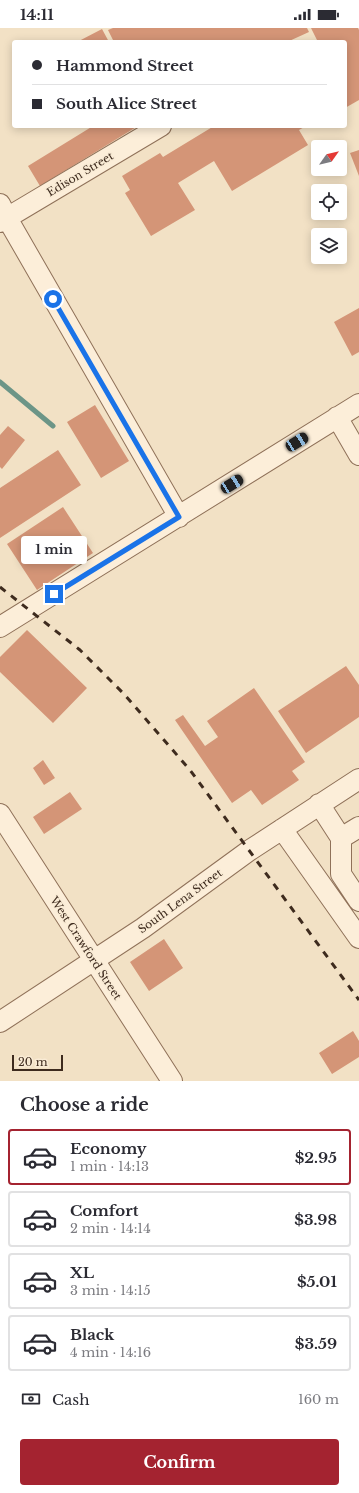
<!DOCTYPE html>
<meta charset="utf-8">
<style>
body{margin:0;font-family:"Libre Baskerville",serif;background:#f2f2f3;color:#2b2b33;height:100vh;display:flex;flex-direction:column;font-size:15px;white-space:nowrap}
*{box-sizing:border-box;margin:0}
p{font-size:13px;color:#7c7c81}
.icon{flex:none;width:22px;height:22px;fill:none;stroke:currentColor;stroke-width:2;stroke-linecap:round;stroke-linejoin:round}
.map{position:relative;height:1053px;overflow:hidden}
.sheet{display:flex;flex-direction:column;background:#fff;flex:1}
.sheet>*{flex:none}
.banner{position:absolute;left:12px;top:12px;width:335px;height:88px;border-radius:4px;box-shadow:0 2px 10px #0003;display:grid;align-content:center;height:88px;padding:0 20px;background:#fff}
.needle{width:26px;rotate:56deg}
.buttons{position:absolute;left:311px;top:112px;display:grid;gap:8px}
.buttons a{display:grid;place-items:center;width:36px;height:36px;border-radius:4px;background:#fff;box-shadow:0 2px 10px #0003;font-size:20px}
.scale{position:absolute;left:12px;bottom:10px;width:51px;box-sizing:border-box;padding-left:4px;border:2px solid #3e2b1e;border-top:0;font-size:11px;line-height:14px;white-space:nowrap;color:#3e2b1e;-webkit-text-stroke:3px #f9ebd5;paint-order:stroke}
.end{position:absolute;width:18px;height:18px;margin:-9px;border:5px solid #1a73e8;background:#fff;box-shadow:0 0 0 2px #fff}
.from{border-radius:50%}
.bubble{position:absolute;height:28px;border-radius:4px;background:#fff;box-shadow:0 2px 10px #0003;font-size:13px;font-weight:700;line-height:28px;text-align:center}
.car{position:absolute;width:12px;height:24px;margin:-12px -6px;border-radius:5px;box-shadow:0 0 3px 1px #0007;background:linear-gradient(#222 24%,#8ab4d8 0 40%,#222 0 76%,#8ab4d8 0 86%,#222 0)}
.banner b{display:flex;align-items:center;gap:14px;height:38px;font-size:15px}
.banner b+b{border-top:1px solid #e1e1e2}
.banner i{width:10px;height:10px;background:#2b2b33}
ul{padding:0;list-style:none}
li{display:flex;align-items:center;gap:12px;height:56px;margin:0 8px 6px;padding:0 12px;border:2px solid #e1e1e2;border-radius:4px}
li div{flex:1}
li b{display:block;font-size:15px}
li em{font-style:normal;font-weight:700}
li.selected{border-color:#a42330}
li>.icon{width:36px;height:36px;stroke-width:1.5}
h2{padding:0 20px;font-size:18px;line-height:48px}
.pay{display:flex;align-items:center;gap:10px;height:44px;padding:0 20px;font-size:15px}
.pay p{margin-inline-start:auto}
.primary-button{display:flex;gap:8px;margin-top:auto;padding:8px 20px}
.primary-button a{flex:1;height:46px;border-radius:4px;background:#a42330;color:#fff;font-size:16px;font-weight:700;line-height:46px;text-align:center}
.status{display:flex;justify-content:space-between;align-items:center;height:28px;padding:0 20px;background:#fff;direction:ltr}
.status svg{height:11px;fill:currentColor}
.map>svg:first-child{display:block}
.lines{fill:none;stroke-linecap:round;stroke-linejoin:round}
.stream{stroke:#6c9587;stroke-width:5}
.building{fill:#d49577}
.minor-casing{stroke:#8f7159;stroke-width:22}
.minor{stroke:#fceed9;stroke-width:20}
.rail{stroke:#3e2b1e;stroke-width:3;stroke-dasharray:7 7;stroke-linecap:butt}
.route{stroke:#1a73e8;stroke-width:5}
.labels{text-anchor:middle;stroke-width:3;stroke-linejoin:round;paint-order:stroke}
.street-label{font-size:11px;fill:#3e2b1e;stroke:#f9ebd5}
</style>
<div class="status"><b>14:11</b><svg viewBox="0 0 49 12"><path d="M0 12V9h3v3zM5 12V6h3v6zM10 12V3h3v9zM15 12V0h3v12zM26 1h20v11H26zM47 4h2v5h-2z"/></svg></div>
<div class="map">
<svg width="359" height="1053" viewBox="0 0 359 1053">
<rect width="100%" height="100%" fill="#f2e1c5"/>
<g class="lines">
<path class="stream" d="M 0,354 L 53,398"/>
</g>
<path class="building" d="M 113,0 L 307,0 L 309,4 L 287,14 L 114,14 L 108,2 Z
M 311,0 L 358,0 L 359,2 L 359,72 L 345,80 L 345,14 L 318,14 Z
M 102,1 L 109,14 L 77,14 Z
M 93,98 L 138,98 L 40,158 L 28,138 Z
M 214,98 L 306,98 L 299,102 L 308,117 L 232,163 L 214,133 L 178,155 L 195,182 L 151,208 L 125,165 L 130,162 L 122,148 L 160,125 L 163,129 Z
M 359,122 L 359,148 L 350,125 Z
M 359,280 L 359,324 L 352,328 L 334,294 Z
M 95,377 L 129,433 L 101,450 L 67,394 Z
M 8,398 L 25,412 L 2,441 L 0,439 L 0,407 Z
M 58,422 L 81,457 L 0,510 L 0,460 Z
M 63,479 L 93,525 L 37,562 L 7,516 Z
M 27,602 L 87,660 L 53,695 L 0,644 L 0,629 Z
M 346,638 L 359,657 L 359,689 L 306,725 L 278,683 Z
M 254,660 L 305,734 L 292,743 L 299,752 L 262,777 L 251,762 L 232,775 L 175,692 L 183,687 L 205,718 L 218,709 L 207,693 Z
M 43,732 L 55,750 L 44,757 L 33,740 Z
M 70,764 L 82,781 L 44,806 L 33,789 Z
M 164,911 L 183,940 L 149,963 L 130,934 Z
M 353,1003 L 359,1013 L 359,1029 L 332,1046 L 319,1025 Z"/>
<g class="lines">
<g class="minor-casing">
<path id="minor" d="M 0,176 L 7,190 L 179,489
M 0,194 L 161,98
M 337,389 L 359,427
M 0,599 L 359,376
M 319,776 L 341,810 L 359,799
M 0,786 L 172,1053
M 282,801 L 359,910
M 341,810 L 341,846 L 359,873
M 0,994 L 143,900 L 250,822 L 359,751"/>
</g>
<use href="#minor" class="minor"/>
<path class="rail" d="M 0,559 L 80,622 L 124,666 L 190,742 L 359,972"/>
</g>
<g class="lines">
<path class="route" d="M 53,271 L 179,489 L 54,566"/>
</g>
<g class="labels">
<g class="street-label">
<text transform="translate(80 146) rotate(-31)" y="4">Edison Street</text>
<text transform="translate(180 873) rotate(-36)" y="4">South Lena Street</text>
<text transform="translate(86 920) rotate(57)" y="4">West Crawford Street</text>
</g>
</g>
</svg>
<div class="buttons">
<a><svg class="needle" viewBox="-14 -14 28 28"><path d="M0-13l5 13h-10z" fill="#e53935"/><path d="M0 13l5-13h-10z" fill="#7c7c81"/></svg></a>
<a><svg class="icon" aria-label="locate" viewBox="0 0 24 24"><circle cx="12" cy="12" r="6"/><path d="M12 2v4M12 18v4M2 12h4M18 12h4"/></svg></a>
<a><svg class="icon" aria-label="layers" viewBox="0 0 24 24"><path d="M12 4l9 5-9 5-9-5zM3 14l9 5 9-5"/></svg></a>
</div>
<div class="scale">20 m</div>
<i class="end from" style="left:53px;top:271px"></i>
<i class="end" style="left:54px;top:566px"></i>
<div class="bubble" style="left:21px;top:508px;width:66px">1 min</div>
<i class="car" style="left:297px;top:414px;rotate:58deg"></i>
<i class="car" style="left:232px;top:456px;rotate:58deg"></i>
<div class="banner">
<b><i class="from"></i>Hammond Street</b>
<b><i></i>South Alice Street</b>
</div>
</div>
<section class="sheet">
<h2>Choose a ride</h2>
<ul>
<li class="selected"><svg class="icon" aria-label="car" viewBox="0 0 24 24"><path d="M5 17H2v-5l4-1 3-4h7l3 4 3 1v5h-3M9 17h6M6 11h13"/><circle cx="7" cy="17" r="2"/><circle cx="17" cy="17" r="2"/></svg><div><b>Economy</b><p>1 min · 14:13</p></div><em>$2.95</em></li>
<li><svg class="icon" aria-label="car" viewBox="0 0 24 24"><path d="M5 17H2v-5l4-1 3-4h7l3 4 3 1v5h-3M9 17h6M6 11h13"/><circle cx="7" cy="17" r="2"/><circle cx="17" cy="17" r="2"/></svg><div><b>Comfort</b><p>2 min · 14:14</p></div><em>$3.98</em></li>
<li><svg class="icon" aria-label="car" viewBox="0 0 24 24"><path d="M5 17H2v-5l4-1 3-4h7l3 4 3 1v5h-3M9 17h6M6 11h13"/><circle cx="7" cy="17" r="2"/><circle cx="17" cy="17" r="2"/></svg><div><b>XL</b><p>3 min · 14:15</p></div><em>$5.01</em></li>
<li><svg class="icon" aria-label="car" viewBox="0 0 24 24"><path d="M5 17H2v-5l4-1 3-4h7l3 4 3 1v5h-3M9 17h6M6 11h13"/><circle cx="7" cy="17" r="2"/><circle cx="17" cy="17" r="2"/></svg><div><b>Black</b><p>4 min · 14:16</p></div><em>$3.59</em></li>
</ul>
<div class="pay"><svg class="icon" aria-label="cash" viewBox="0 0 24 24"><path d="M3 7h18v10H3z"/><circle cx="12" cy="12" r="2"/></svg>Cash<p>160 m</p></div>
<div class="primary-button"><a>Confirm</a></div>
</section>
